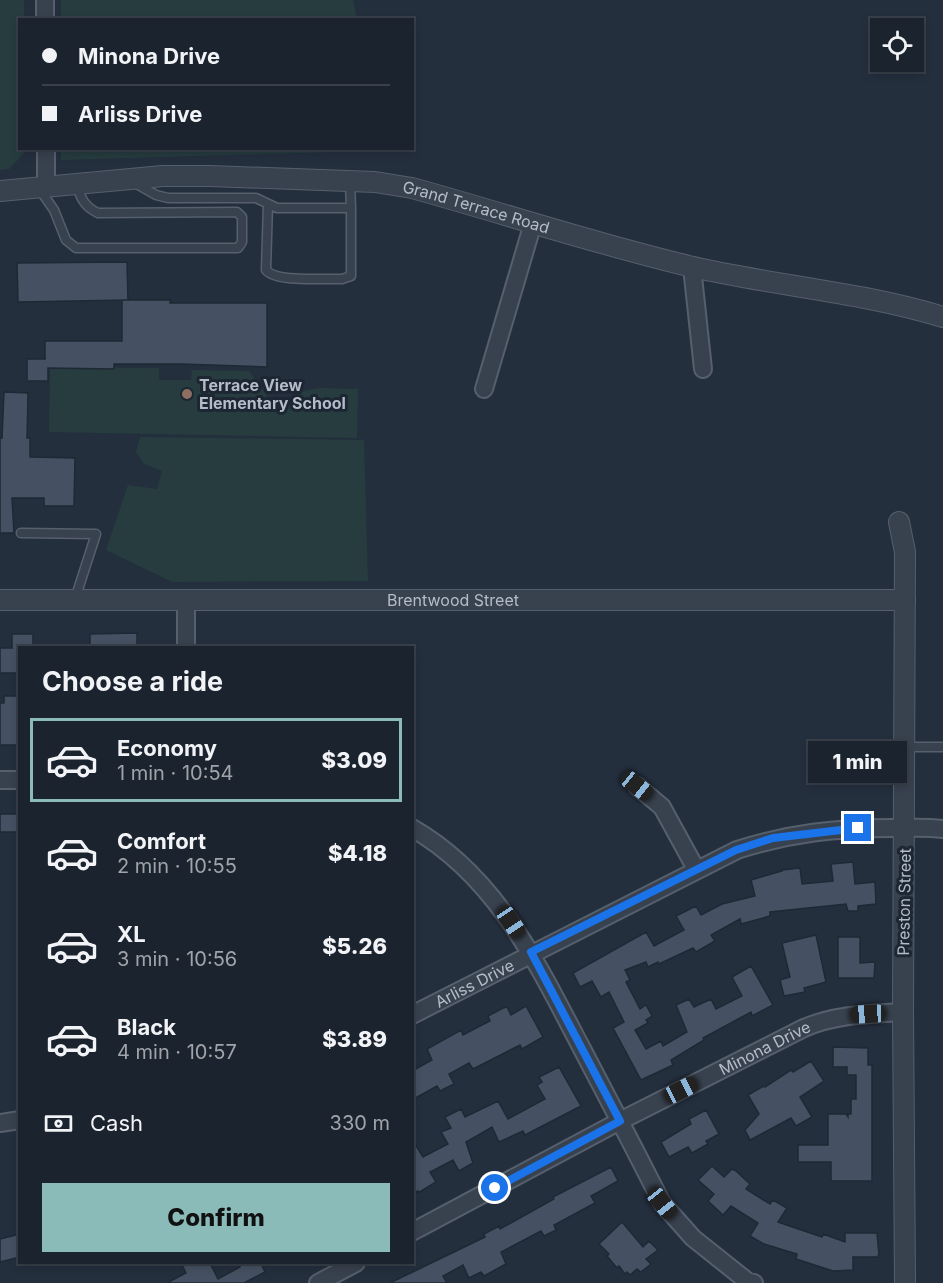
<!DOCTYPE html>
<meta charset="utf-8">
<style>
body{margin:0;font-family:Inter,sans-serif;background:#242b36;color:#f1f3f6;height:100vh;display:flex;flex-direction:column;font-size:22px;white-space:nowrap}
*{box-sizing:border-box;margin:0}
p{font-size:20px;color:#a0a4aa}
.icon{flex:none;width:33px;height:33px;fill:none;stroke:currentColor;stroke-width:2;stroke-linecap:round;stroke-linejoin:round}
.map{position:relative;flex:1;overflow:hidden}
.sheet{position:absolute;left:18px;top:646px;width:396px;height:618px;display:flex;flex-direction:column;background:#1b232e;border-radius:0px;box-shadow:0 3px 9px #0003,0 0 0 2px #39404a}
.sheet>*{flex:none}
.banner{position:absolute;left:18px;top:18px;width:396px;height:132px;border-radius:0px;box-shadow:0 3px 9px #0003,0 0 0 2px #39404a;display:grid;align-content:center;height:132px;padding:0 24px;background:#1b232e}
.tools{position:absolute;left:870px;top:18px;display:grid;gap:12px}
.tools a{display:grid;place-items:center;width:54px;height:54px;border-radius:0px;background:#1b232e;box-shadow:0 3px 9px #0003,0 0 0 2px #39404a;font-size:30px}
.end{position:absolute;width:27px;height:27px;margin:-14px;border:8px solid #1a73e8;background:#fff;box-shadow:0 0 0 3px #fff}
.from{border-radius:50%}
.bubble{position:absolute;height:42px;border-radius:0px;background:#1b232e;box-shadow:0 3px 9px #0003,0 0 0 2px #39404a;font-size:20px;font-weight:800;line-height:42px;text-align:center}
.car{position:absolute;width:18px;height:36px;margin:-18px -9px;border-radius:8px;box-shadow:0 0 4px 2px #0007;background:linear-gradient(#222 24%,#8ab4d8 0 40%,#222 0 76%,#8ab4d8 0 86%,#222 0)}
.banner b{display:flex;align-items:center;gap:21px;height:57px;font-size:22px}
.banner b+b{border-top:2px solid #39404a}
.banner i{width:15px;height:15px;background:#f1f3f6}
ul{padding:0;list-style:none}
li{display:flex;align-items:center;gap:18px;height:84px;margin:0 12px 9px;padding:0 12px;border:3px solid transparent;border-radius:0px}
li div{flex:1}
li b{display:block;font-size:22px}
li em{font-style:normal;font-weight:800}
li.current{border-color:#8bbbb9}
li>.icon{width:54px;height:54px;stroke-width:1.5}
h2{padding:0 24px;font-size:27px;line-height:72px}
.pay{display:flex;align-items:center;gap:15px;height:66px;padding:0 24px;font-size:22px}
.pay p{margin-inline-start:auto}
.button{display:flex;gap:12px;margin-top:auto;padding:12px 24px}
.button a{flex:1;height:69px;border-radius:0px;background:#8bbbb9;color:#111;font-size:24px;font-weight:800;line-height:69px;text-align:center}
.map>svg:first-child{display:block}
.green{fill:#263c3f}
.building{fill:#455162;stroke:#1f2835;stroke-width:1.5}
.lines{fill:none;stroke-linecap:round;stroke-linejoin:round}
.service-casing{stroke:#565f6c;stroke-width:11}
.minor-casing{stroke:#565f6c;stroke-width:20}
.tertiary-casing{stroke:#565f6c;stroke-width:22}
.service{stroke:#38414e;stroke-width:8}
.minor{stroke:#38414e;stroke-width:16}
.tertiary{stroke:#38414e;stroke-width:20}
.route{stroke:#1a73e8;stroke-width:8}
.education-dot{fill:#8d6e63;stroke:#1d2633;stroke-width:2}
.labels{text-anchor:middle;stroke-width:6;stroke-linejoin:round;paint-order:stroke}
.street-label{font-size:16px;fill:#b4bcc9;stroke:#1d2633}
.poi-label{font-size:16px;font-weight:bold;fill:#b4bcc9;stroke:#1d2633;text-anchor:start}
</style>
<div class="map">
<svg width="943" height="1283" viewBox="0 0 943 1283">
<rect width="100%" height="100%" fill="#242f3e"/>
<path class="green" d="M 0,0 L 24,0 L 24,19 L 20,20 L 20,148 L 24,149 L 24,153 L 9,169 L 0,170 Z
M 61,0 L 353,0 L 357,19 L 61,19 Z
M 335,148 L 336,152 L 61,160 L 61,148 Z
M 50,367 L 159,368 L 159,380 L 191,380 L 192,370 L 249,371 L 273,404 L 286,403 C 307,382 330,389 358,389 L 357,438 L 49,432 Z
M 140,437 L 364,440 L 368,581 L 172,582 L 106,550 L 128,485 L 157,489 L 162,471 L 144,464 L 136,452 Z"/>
<path class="building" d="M 127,262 L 128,300 L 18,302 L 17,263 Z
M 122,300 L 170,300 L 170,303 L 267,303 L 267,367 L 181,364 L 114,364 L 114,369 L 48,368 L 48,381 L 27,381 L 27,359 L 45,359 L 45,341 L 122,341 Z
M 4,392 L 28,393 L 27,438 L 30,438 L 30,457 L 75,458 L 74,506 L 44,506 L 44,498 L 12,498 L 14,533 L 0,533 L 0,438 L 2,438 Z
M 137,633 L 137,648 L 90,648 L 90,634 Z
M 12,634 L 33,634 L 33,648 L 20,648 L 20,673 L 0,673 L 0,648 L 12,648 Z
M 4,696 L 19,696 L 20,745 L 0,745 L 0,703 L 4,703 Z
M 0,814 L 20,814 L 20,832 L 0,832 Z
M 853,862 L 855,884 L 875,882 L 876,904 L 858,906 L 858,911 L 848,911 L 846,904 L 770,912 L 770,916 L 741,924 L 740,919 L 711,935 L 715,941 L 696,952 L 693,948 L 659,964 L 658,962 L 648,967 L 646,962 L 625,970 L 630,980 L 626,982 L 640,1009 L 646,1005 L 652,1016 L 646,1020 L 648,1023 L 635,1030 L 646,1049 L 661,1041 L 663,1046 L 687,1032 L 676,1005 L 689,999 L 694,1007 L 711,999 L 716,1009 L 742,996 L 732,977 L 751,966 L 773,1005 L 752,1016 L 751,1012 L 703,1038 L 704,1040 L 671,1060 L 673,1065 L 641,1080 L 613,1028 L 624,1022 L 609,992 L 601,997 L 592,981 L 580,987 L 573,973 L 646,932 L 654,946 L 684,930 L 676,916 L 696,906 L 701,915 L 722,904 L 755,896 L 751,880 L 782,871 L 782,870 L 800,868 L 802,884 L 833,881 L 831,864 Z
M 816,935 L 826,982 L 804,988 L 805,992 L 784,996 L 780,980 L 790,977 L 782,943 Z
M 838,937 L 860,937 L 860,963 L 875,962 L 874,978 L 838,978 Z
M 526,1006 L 543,1037 L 522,1049 L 520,1045 L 473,1069 L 469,1063 L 449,1074 L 454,1084 L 440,1091 L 437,1086 L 412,1100 L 412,1071 L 432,1060 L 427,1049 L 461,1030 L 463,1035 L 490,1021 L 488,1016 L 503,1008 L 507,1007 L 511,1015 Z
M 833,1047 L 868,1048 L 868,1065 L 872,1065 L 872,1181 L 831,1181 L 831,1162 L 798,1162 L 798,1145 L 828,1145 L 828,1114 L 846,1114 L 848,1117 L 848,1114 L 851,1114 L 851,1099 L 856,1099 L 856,1075 L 847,1075 L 847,1067 L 833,1067 Z
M 811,1061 L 824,1081 L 800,1097 L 812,1117 L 796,1126 L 791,1118 L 750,1140 L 745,1130 L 759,1114 L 748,1095 L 764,1086 L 765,1087 L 791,1070 L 793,1072 Z
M 559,1067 L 581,1106 L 525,1135 L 523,1131 L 499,1142 L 492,1127 L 466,1142 L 473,1163 L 459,1171 L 453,1160 L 430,1172 L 436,1182 L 418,1193 L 418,1191 L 412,1194 L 412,1139 L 423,1157 L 448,1144 L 441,1132 L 451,1128 L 445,1117 L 461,1109 L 465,1117 L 498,1101 L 508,1119 L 545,1099 L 537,1085 L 542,1082 L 539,1077 Z
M 706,1110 L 719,1134 L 706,1141 L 708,1144 L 692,1153 L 688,1147 L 669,1157 L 661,1142 L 691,1124 L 689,1119 Z
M 712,1166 L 724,1177 L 732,1169 L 736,1171 L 750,1184 L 746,1189 L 770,1204 L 773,1200 L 787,1208 L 778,1222 L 822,1237 L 823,1234 L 845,1242 L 845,1233 L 877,1233 L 879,1255 L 877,1257 L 853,1257 L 853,1270 L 833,1271 L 796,1259 L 797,1254 L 764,1244 L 750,1236 L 758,1223 L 731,1206 L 723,1215 L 708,1201 L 714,1194 L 698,1180 Z
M 611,1167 L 618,1181 L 591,1196 L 595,1203 L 554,1225 L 556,1230 L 544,1236 L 541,1231 L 501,1252 L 506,1264 L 484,1276 L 481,1272 L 469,1278 L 463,1265 L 443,1276 L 447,1283 L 390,1283 L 485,1237 L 484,1234 L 499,1226 L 500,1229 L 554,1199 L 553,1197 Z
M 622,1222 L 643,1247 L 649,1241 L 658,1250 L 646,1259 L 651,1264 L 641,1272 L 637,1269 L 630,1275 L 627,1272 L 625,1274 L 619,1266 L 617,1268 L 607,1256 L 609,1254 L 599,1244 Z
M 20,1234 L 20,1257 L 0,1262 L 0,1239 Z
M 181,1263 L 210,1263 L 218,1279 L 240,1267 L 238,1263 L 261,1263 L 265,1272 L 244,1283 L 167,1283 L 186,1273 Z"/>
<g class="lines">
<g class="service-casing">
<path id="service" d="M 350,182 L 351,208
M 135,183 L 156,195 L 168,198 L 256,198 L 277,208 L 351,208 L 351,276 L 342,279 C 325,278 276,283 266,270 L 268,204
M 38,187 L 54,210 L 66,240 L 76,248 L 238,248 L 242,242 L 242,217 L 237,212 L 98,213 C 85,207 80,198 77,184
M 21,533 L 96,534 L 75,599
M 905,747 L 943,747"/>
</g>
<g class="minor-casing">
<g id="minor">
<path d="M 45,0 L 45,20"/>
<path d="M 46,148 L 46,186"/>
<path d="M 692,267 L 703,369"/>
<path d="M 484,389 L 533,223"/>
<path d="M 186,648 L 186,600"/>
<path d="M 0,780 L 20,780"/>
<path d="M 637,786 L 662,807 L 696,869"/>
<path d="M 412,828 C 496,876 537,963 580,1045 C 608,1098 635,1150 662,1203 L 693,1238 L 747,1281 L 754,1283"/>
<path id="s1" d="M 412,1015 L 737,850 C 790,833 836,828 892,828 C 909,828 926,827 943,829"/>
<path d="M 0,1123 L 20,1120"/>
<path id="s2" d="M 412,1232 L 620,1121 L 804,1028 C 836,1014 869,1014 903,1012"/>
<path d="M 318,1283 L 356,1263"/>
</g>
</g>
<g class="tertiary-casing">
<g id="tertiary">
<path id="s3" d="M 0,191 L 163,176 L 210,176 L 375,182 L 412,188 C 506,214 599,245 693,267 C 776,286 862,292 943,317"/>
<path d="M 899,522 L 905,552 L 903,1012 L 905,1283"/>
<path id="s4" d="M 0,600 L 905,600"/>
</g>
</g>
<use href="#service" class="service"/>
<use href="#minor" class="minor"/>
<use href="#tertiary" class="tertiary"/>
</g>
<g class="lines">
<path class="route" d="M 495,1188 L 620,1121 L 531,952 L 736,850 L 773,838 L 858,828"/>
</g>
<circle class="education-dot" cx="187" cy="394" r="6"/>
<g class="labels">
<g class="street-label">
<text dy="6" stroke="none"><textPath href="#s3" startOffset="480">Grand Terrace Road</textPath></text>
<text dy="6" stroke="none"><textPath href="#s4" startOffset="453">Brentwood Street</textPath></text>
<text transform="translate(904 902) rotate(-89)" y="6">Preston Street</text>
<text dy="6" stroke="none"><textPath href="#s1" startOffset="70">Arliss Drive</textPath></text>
<text dy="6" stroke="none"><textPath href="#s2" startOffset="398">Minona Drive</textPath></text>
</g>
<g class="poi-label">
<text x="199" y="391">Terrace View<tspan x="199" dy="18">Elementary School</tspan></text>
</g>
</g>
</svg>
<div class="tools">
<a><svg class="icon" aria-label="locate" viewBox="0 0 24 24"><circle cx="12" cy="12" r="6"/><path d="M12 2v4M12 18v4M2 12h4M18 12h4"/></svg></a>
</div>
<i class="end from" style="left:495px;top:1188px"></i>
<i class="end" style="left:858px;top:828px"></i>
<div class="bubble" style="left:808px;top:741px;width:99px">1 min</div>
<i class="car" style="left:637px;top:786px;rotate:129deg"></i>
<i class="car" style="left:511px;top:922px;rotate:146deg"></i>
<i class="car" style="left:868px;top:1014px;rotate:267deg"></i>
<i class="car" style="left:681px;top:1090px;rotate:63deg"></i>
<i class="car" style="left:662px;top:1203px;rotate:141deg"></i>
<div class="banner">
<b><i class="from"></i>Minona Drive</b>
<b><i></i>Arliss Drive</b>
</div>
<section class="sheet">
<h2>Choose a ride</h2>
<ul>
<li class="current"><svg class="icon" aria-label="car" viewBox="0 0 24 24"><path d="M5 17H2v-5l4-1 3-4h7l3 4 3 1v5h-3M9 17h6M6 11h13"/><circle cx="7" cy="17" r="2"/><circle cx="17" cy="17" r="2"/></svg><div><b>Economy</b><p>1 min · 10:54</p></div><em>$3.09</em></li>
<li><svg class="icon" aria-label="car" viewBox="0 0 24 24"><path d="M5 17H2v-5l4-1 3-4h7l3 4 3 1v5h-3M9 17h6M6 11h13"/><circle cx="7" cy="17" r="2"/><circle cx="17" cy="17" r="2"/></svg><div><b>Comfort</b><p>2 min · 10:55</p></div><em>$4.18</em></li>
<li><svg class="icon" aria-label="car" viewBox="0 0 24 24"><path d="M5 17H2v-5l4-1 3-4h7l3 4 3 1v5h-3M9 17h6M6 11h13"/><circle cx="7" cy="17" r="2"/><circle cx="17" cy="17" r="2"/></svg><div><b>XL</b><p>3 min · 10:56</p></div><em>$5.26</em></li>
<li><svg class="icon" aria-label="car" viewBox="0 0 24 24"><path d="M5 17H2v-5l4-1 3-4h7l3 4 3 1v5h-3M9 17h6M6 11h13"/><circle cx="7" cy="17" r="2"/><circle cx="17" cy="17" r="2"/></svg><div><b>Black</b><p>4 min · 10:57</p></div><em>$3.89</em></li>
</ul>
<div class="pay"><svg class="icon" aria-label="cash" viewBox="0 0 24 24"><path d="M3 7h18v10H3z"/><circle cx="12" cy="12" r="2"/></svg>Cash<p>330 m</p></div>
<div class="button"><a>Confirm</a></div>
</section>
</div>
